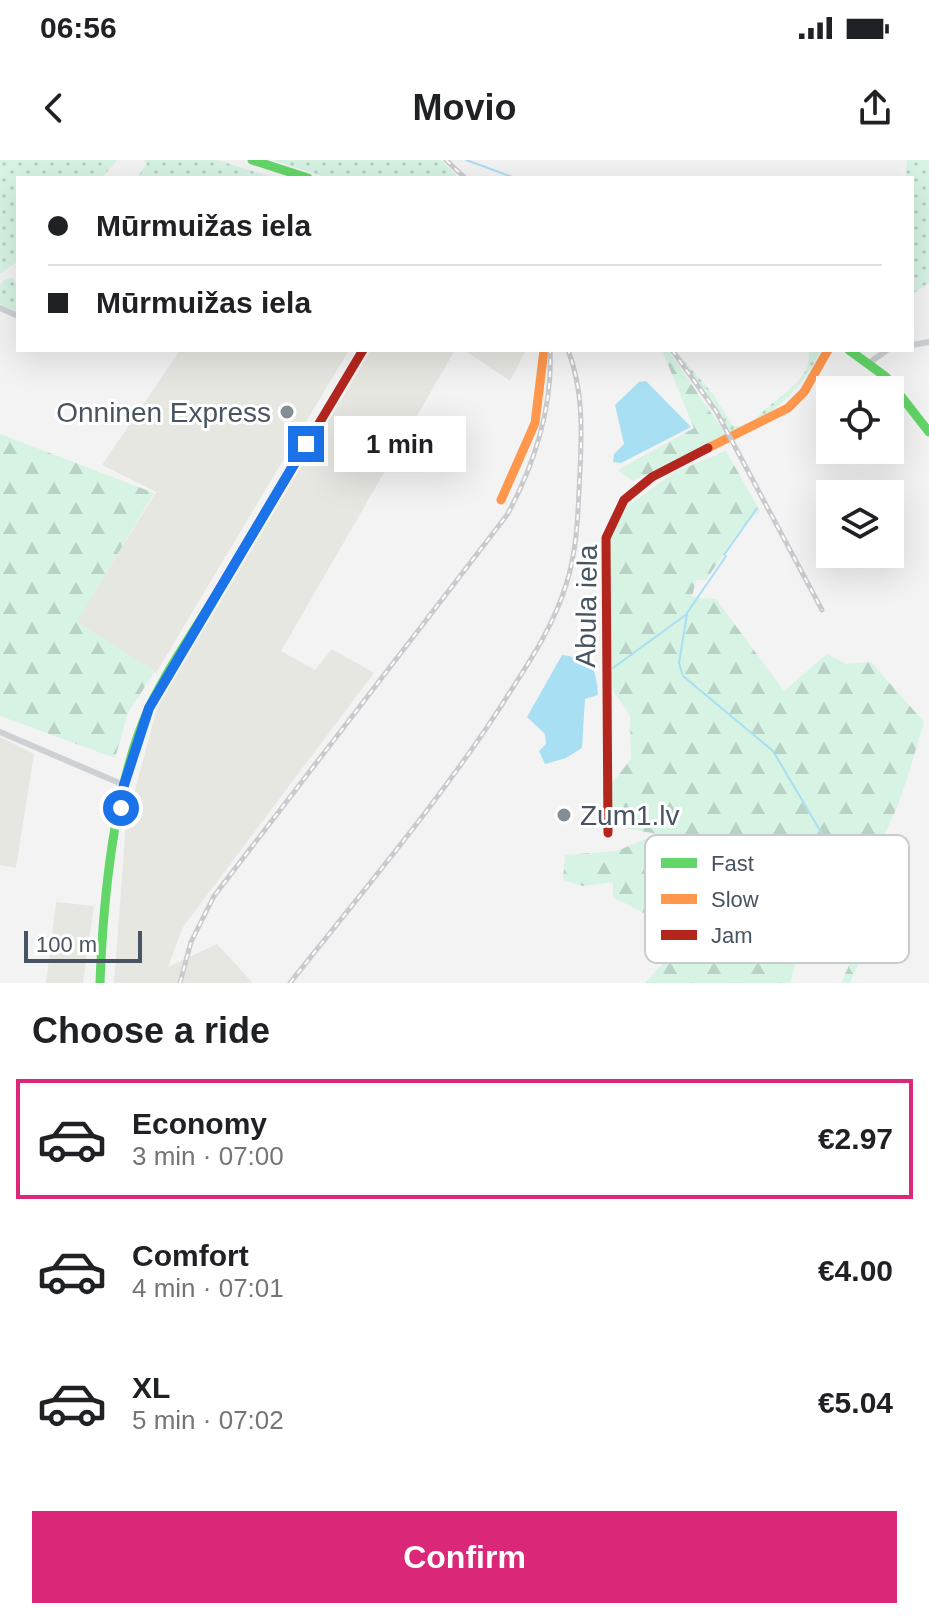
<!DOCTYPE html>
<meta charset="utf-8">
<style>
body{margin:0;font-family:Arial,sans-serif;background:#f2f2f2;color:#202124;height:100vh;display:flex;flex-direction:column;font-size:30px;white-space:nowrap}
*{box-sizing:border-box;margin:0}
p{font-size:26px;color:#757577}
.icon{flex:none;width:44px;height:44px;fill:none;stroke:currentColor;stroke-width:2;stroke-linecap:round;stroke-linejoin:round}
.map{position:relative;height:823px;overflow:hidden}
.panel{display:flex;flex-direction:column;background:#fff;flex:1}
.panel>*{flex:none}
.hud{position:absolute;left:16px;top:16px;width:898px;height:176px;border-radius:0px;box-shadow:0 8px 32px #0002;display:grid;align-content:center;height:176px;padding:0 32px;background:#fff}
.controls{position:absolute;left:816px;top:216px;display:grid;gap:16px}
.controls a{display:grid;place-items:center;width:88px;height:88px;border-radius:0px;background:#fff;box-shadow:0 8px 32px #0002;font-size:40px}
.scale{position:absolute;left:24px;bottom:20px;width:118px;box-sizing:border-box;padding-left:8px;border:4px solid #485461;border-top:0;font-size:22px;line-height:28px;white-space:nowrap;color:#485461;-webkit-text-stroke:6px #fff;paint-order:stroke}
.end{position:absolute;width:36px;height:36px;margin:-18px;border:10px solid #1a73e8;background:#fff;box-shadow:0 0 0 4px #fff}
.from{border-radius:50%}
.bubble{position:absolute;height:56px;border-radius:0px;background:#fff;box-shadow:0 8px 32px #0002;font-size:26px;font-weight:700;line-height:56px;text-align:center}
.hud b{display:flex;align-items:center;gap:28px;height:76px;font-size:30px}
.hud b+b{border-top:2px solid #e0e0e0}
.hud i{width:20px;height:20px;background:#202124}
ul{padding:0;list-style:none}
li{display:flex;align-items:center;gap:24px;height:120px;margin:0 16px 12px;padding:0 16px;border:4px solid transparent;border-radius:0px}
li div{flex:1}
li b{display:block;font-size:30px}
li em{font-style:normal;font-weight:700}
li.current{border-color:#db2777}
li>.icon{width:72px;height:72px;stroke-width:1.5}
h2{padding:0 32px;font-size:36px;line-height:96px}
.cta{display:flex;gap:16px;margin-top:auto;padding:16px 32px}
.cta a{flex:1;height:92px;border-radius:0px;background:#db2777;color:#fff;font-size:32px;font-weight:700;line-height:92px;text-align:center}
.status{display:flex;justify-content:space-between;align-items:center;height:56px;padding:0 40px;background:#fff;direction:ltr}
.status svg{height:22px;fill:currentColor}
header{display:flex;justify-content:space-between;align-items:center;height:104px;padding:0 32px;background:#fff;font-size:36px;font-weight:700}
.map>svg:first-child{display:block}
.commercial{fill:#e7e7e2}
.grass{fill:url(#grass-dots)}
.forest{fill:url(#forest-firs)}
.water{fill:#a9dff3}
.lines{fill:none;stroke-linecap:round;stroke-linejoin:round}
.stream{stroke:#a9dff3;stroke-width:2}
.street{stroke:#ced1d4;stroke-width:6}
.fast{stroke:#63d668;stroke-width:9}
.slow{stroke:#ff974d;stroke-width:9}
.jam{stroke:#b3261e;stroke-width:9}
.rail-casing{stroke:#c8cacd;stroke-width:5}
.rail{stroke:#fff;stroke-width:2;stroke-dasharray:6;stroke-linecap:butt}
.route{stroke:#1a73e8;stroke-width:10}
.poi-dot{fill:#848c94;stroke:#fff;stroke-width:3}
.labels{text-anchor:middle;stroke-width:6;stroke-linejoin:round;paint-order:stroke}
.poi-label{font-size:28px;fill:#485461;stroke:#fff;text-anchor:end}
.street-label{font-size:28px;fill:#485461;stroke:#fff}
.key{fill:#fff;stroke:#c8ccd0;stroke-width:2}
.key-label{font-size:22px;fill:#485461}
</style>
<div class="status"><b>06:56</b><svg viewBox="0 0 49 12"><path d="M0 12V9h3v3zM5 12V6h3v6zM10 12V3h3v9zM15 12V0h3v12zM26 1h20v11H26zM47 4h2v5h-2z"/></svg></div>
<header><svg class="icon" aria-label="back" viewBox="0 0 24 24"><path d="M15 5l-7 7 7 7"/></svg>Movio<svg class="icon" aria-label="share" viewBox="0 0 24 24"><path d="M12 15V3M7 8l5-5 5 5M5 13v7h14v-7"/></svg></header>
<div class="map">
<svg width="929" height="823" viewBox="0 0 929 823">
<defs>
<pattern id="grass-dots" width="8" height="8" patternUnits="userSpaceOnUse" patternTransform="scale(2)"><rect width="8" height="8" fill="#d6f3e3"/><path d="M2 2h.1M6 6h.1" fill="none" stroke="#b9d2c5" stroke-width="1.8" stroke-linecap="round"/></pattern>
<pattern id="forest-firs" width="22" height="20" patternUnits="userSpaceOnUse" patternTransform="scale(2)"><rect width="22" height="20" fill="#d6f3e3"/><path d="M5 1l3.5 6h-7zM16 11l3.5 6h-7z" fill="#b9d2c5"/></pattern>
</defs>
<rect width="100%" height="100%" fill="#f3f3f3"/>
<path class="commercial" d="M 180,190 L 349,190 L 156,513 L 76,462 L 156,332 L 102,305 Z
M 371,190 L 455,190 L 281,491 L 315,510 L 332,489 L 374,513 L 183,767 L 168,807 L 217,784 L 253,823 L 114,823 L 126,663 L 157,548 Z
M 464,190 L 526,190 L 510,221 Z
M 0,577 L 34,594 L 16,708 L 0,705 Z
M 56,742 L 94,746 L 83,823 L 46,823 Z"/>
<path class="grass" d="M 0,0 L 117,0 L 102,18 L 18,18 L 18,101 L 0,114 Z
M 143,0 L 217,0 L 276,18 L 137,18 L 147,3 Z
M 272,0 L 441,0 L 458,18 L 328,18 Z
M 907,0 L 929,0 L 929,123 L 912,134 L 912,18 L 906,18 Z
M 13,118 L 18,127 L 18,152 L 0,144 L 0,125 L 5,119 Z
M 675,190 L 712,233 L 733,266 L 746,267 L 731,275 L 715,245 Z
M 803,190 L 820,192 C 803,225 786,244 753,263 C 765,242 812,225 809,193 Z"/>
<path class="forest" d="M 662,190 L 668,190 L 727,276 L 633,321 L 618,310 L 694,268 Z
M 0,274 L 154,333 L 77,462 L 155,511 L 128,553 L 115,598 L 0,556 Z
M 726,291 L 760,351 L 740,369 L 706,420 L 696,420 L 692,437 L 716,439 L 784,531 L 827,494 L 846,504 L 871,502 L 924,562 C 912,601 902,643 882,679 C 871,698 857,704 854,726 L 841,730 L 830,757 L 803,777 L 790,823 L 645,823 L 688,776 L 613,737 L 613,722 L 583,726 L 563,720 L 565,695 L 617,691 L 657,674 L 620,667 L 603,657 L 603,625 L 614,621 L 631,599 L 630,555 L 611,528 L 609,379 L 618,353 L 675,312 Z
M 876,755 L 881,759 L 873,770 L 850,823 L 841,823 L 870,759 Z"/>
<path class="water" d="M 646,221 L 691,267 L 621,303 L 613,302 L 614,294 L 624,284 L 615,245 L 639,222 Z
M 562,495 C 592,499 596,505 598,535 L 585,539 L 582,588 L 566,598 L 545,604 L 539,591 L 546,584 L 545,574 L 527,557 Z"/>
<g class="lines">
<path class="stream" d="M 466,0 L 515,18
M 724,395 L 757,348
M 687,453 L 726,396
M 613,508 L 687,454 L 679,503 L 683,516 L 773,591 L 841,706"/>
<path class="street" d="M 0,148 L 18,156
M 912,185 L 929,182
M 869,203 L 887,190
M 0,572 L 124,625"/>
<path class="fast" d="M 252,0 L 308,18
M 849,190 L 886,217 L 929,272
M 100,823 C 103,740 114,624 149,548 C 170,503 202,460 227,417"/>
<path class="slow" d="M 708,288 L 788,248 L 804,232 L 828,190
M 501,340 L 535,263 L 544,190"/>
<path class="jam" d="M 227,417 L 363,190
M 608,673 L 606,378 L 624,340 L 652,317 L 708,288"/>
<g class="rail-casing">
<path id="rail" d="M 446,0 L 465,18
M 672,190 L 716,251 L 822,450
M 180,823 L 191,782 L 214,736 L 507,355 C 534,306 553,246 550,190
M 290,823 C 365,728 445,635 510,532 C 532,498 554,464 566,425 C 578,388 578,348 580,310 C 582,269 583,229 568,190"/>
</g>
<use href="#rail" class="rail"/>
</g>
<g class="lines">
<path class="route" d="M 121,648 L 124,625 L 149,548 L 306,284"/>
</g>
<g class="poi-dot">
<circle cx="287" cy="252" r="8"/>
<circle cx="564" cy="655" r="8"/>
</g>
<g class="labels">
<g class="poi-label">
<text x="271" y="262">Onninen Express</text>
<text x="580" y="665" text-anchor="start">Zum1.lv</text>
</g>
<g class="street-label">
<text transform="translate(586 446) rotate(-89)" y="10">Abula iela</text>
</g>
</g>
<rect x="645" y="675" width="264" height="128" rx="12" class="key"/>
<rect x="661" y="698" width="36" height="10" fill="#63d668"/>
<rect x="661" y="734" width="36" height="10" fill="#ff974d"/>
<rect x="661" y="770" width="36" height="10" fill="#b3261e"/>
<g class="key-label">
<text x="711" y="711">Fast</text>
<text x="711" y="747">Slow</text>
<text x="711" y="783">Jam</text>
</g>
</svg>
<div class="controls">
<a><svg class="icon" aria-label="locate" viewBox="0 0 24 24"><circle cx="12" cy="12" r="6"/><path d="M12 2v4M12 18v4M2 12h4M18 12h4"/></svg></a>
<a><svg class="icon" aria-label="layers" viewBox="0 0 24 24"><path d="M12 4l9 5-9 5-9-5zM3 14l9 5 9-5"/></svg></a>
</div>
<div class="scale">100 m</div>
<i class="end from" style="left:121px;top:648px"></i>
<i class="end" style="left:306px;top:284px"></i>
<div class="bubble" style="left:334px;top:256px;width:132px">1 min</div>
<div class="hud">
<b><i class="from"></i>Mūrmuižas iela</b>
<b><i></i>Mūrmuižas iela</b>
</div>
</div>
<section class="panel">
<h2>Choose a ride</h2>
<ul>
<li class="current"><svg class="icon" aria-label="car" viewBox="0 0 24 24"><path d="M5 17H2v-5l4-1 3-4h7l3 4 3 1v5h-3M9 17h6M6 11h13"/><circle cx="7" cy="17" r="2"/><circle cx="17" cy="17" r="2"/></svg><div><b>Economy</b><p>3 min · 07:00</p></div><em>€2.97</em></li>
<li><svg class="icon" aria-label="car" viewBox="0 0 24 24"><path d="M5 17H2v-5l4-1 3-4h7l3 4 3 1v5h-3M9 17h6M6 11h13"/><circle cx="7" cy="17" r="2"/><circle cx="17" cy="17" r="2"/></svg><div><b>Comfort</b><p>4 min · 07:01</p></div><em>€4.00</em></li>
<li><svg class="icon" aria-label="car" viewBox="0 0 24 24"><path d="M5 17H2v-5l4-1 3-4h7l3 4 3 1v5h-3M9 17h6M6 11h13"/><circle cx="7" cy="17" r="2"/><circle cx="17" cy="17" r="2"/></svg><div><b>XL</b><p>5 min · 07:02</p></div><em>€5.04</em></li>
</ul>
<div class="cta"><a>Confirm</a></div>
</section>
